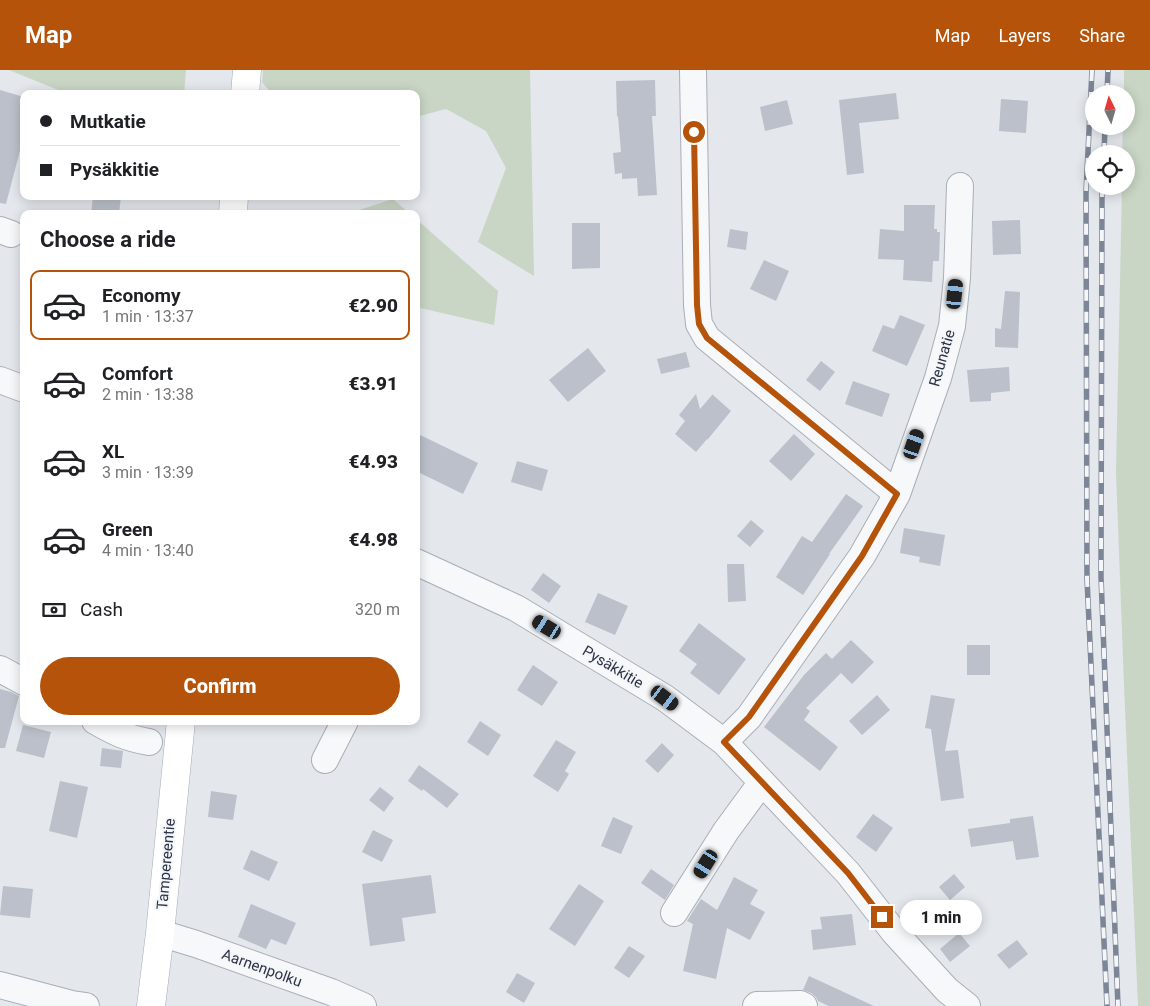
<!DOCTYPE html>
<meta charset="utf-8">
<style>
body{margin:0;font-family:Roboto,sans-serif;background:#f2f2f2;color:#202124;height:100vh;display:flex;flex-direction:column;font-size:19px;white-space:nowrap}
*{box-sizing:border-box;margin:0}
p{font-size:16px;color:#757577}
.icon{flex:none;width:28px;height:28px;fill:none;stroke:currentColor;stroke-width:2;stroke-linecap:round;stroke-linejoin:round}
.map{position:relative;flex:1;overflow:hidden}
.details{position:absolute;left:20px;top:140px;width:400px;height:515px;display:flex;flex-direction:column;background:#fff;border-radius:10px;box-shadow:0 2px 12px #0003}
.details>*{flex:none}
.banner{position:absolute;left:20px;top:20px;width:400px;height:110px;border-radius:10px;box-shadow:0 2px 12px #0003;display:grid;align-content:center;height:110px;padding:0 20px;background:#fff}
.needle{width:32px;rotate:355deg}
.controls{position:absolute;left:1085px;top:15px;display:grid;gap:10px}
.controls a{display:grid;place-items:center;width:50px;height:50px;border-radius:50%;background:#fff;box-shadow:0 2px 12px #0003;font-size:25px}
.end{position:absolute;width:22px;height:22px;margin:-11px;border:6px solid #b45309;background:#fff;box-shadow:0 0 0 2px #fff}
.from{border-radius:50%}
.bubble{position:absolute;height:35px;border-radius:18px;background:#fff;box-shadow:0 2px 12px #0003;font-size:16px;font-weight:800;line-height:35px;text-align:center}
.car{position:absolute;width:15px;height:30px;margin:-15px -8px;border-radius:6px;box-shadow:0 0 4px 1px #0007;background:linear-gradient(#222 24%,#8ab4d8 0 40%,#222 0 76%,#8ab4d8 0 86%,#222 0)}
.banner b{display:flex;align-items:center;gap:18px;height:48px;font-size:19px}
.banner b+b{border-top:1px solid #e0e0e0}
.banner i{width:12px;height:12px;background:#202124}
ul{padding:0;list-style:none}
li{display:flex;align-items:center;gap:15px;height:70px;margin:0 10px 8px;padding:0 10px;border:2px solid transparent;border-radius:10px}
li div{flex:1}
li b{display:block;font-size:19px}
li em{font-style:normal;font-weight:800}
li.current{border-color:#b45309}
li>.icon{width:45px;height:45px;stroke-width:1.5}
h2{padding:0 20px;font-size:22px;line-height:60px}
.pay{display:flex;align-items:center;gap:12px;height:55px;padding:0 20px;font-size:19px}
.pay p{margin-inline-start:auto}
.action{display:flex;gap:10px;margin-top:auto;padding:10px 20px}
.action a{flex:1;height:58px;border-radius:30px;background:#b45309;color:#fff;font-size:20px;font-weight:800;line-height:58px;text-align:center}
header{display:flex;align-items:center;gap:30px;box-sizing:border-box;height:70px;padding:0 25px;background:#b45309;color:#fff}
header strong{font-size:24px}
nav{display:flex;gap:28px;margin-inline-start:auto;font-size:18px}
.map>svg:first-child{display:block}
.green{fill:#c9d6c5}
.building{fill:#bbc0ca}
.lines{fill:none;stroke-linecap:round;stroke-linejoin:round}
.minor-casing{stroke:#a9aeb7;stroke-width:28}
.major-casing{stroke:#a3abb8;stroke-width:29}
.minor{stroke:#f7f8fa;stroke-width:26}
.major{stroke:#fff;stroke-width:28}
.rail-casing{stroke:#7d8696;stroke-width:5.5}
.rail{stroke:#f4f6f9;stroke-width:4;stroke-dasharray:11;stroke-linecap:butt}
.route{stroke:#b45309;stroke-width:6}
.labels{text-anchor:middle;stroke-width:4;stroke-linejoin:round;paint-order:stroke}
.street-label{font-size:15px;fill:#2b3445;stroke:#f4f6f9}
</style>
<header>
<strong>Map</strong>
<nav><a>Map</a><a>Layers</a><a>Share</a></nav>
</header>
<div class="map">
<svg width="1150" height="936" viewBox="0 0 1150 936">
<rect width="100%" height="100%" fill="#e4e7ec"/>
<path class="green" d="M 9,0 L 186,0 L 184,24 L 68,24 Z
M 263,0 L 530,0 L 534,206 L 478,172 L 506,98 L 486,61 L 446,39 L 416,47 L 416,24 L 272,24 L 262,12 Z
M 1124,0 L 1150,0 L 1150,936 L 1138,936 L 1124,615 L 1116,402 L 1122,116 L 1126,116 L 1126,84 L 1122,84 L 1123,56 L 1126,56 L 1126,24 L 1124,24 Z
M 393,129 L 410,144 L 347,144 Z
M 416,149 L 498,221 L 494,255 L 416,237 Z"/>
<path class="building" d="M 655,10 L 656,46 L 652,46 L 657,125 L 638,126 L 637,108 L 622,109 L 622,103 L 615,104 L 613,83 L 621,82 L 618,46 L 617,47 L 616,11 Z
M 0,20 L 24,27 L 24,65 L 6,134 L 0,133 Z
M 896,23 L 899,49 L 859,53 L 864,103 L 847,105 L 839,30 Z
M 1001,29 L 1028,31 L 1026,63 L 999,61 Z
M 787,30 L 793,54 L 765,61 L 760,37 Z
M 93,126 L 121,126 L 119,144 L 91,144 Z
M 904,135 L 935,135 L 934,159 L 937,159 L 937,162 L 940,162 L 939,191 L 933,191 L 932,212 L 903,210 L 904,190 L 878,189 L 880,159 L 904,161 Z
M 1020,150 L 1021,184 L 993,185 L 992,151 Z
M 572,153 L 600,153 L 600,198 L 572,199 Z
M 730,159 L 748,162 L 746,180 L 727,177 Z
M 764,190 L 789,201 L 776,231 L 750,219 Z
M 1005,221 L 1020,222 L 1018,278 L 995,277 L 995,258 L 1001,259 Z
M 900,245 L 925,255 L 907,296 L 872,281 L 883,255 L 894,259 Z
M 588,278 L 606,301 L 568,332 L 549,310 Z
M 686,282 L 690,297 L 661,304 L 657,289 Z
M 821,291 L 835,302 L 820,321 L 806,310 Z
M 1009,297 L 1010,321 L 991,323 L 991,331 L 970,332 L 967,300 Z
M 853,311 L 890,324 L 882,347 L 845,334 Z
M 696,324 L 700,339 L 713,324 L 713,325 L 731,341 L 708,369 L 708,370 L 707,369 L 696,382 L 675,364 L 685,351 L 679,345 Z
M 416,363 L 478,393 L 463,424 L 416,401 Z
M 794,364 L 815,384 L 791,411 L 769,391 Z
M 517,391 L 548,400 L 542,421 L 511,412 Z
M 846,424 L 863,436 L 829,484 L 830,484 L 803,525 L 776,507 L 802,466 L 812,472 Z
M 751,450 L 764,461 L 750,477 L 737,466 Z
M 904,458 L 945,465 L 940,496 L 919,492 L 920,487 L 900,483 Z
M 727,494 L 744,494 L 746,531 L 728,532 Z
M 543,503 L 561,516 L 549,533 L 531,520 Z
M 598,523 L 628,536 L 615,565 L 585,552 Z
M 699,553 L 746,589 L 719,625 L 690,603 L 697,594 L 679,581 Z
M 851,570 L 874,592 L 852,614 L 841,603 L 806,638 L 810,641 L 804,650 L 838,677 L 820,701 L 764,657 L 804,605 L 826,583 L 832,589 Z
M 967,575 L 990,575 L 990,605 L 967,605 Z
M 533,595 L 558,612 L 542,636 L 517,620 Z
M 0,619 L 11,622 L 19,626 L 5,678 L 0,678 Z
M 877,625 L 890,640 L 862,665 L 849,651 Z
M 931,625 L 955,629 L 945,681 L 958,680 L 964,728 L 941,731 L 931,659 L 925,658 Z
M 480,651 L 501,665 L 488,686 L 467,672 Z
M 23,655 L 51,662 L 44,688 L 16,681 Z
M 556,670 L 576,682 L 565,701 L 569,704 L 558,722 L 533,706 Z
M 662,673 L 674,685 L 658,703 L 645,691 Z
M 102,678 L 123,681 L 121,698 L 100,696 Z
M 419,695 L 459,724 L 447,738 L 423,719 L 422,721 L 408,711 Z
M 60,711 L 88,717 L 77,768 L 49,761 Z
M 380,717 L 394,728 L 384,742 L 369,730 Z
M 211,721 L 237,725 L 233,750 L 208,747 Z
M 873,744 L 893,758 L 876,782 L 856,767 Z
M 1033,746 L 1039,787 L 1016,790 L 1013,771 L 971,777 L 968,759 L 1010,753 L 1010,749 Z
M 613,747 L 633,756 L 621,784 L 601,776 Z
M 373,760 L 393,770 L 382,792 L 362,782 Z
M 251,780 L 278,792 L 269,811 L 243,799 Z
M 651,799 L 674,815 L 665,830 L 641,813 Z
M 954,804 L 965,817 L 950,830 L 939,817 Z
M 431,805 L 436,843 L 402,848 L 405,871 L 370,876 L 362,814 Z
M 734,807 L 758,820 L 750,834 L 765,842 L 750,870 L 727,858 L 716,909 L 683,901 L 693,854 L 687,851 L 701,829 L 717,840 Z
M 579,814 L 604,831 L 575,876 L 549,859 Z
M 3,816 L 33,819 L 30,848 L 0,845 Z
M 251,834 L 296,853 L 286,875 L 271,869 L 266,879 L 238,867 Z
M 852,844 L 856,875 L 813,880 L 811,860 L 822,859 L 820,847 Z
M 959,863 L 970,876 L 950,892 L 940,879 Z
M 1017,870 L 1028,884 L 1009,899 L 997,885 Z
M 629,876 L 645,886 L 629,908 L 614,898 Z
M 517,903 L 535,913 L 524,933 L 506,922 Z
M 809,906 L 874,936 L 829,936 L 818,931 L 816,927 L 811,923 L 803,920 Z"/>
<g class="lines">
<g class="minor-casing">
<path id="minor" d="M 693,0 L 697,235 L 699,254 L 707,268 L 897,424 L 862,486 L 749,647 L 724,672
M 0,160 L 11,164
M 0,310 L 24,319
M 897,424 L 938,308 L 952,256 L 957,208 L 960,116
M 416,492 L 516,538 L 665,628 L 724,672 L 848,803 L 894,862 L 947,920 L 967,936
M 0,599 L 24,612
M 95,651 C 114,662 126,668 149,672
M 325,690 L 345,651
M 674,843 L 726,761 L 762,712
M 160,863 L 196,874 L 331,922 L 363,936
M 0,915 L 72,934 L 86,936
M 756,936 L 757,935 L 800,934 L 804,936"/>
</g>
<g class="major-casing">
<path id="major" d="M 245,24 L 247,0
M 233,144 L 234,126
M 151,936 L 160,863 L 181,651"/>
</g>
<use href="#minor" class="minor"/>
<use href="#major" class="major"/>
<g class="rail-casing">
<path id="rail" d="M 1092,0 L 1086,122 L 1087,509 L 1107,936
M 1107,24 L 1108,0
M 1104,84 L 1105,56
M 1102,116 L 1101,507 L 1118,936"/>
</g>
<use href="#rail" class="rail"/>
</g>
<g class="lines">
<path class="route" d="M 694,62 L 697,235 L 699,254 L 707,268 L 897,424 L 862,486 L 749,647 L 724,672 L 848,803 L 882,847"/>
</g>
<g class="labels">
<g class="street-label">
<text transform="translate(942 288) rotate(-74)" y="5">Reunatie</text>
<text transform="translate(613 597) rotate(31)" y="5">Pysäkkitie</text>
<text transform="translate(166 794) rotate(-85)" y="5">Tampereentie</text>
<text transform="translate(262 898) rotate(20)" y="5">Aarnenpolku</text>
</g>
</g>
</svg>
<div class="controls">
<a><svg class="needle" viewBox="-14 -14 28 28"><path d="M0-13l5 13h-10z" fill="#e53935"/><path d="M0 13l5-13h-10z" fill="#757577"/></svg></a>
<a><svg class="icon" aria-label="locate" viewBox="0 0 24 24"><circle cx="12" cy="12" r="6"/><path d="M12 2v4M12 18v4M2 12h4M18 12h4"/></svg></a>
</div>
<i class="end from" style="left:694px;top:62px"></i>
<i class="end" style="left:882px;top:847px"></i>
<div class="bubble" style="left:900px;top:830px;width:82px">1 min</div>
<i class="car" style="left:955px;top:224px;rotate:6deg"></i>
<i class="car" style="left:914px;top:374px;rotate:19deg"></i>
<i class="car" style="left:547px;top:557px;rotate:301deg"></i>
<i class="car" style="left:665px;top:628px;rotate:127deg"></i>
<i class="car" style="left:706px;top:794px;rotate:212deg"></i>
<div class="banner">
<b><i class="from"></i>Mutkatie</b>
<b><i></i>Pysäkkitie</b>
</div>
<section class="details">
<h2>Choose a ride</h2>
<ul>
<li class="current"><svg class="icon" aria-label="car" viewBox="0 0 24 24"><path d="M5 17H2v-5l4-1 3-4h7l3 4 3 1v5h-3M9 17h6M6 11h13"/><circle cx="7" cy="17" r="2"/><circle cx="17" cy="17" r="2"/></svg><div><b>Economy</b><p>1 min · 13:37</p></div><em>€2.90</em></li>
<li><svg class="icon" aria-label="car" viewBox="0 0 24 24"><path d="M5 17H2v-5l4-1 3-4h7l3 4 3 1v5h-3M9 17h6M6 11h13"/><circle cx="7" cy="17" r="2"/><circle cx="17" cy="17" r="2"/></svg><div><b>Comfort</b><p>2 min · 13:38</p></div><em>€3.91</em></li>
<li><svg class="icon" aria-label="car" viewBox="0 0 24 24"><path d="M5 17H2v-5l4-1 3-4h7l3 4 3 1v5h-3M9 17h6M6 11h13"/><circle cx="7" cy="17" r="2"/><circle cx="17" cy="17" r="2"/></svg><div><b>XL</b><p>3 min · 13:39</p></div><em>€4.93</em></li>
<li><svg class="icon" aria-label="car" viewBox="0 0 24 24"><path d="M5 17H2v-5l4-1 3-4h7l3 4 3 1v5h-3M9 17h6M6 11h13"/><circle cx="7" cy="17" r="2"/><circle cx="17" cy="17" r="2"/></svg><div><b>Green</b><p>4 min · 13:40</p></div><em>€4.98</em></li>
</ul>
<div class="pay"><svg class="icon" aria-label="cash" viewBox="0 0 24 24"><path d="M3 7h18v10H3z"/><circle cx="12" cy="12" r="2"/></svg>Cash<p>320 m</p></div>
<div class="action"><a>Confirm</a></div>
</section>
</div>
